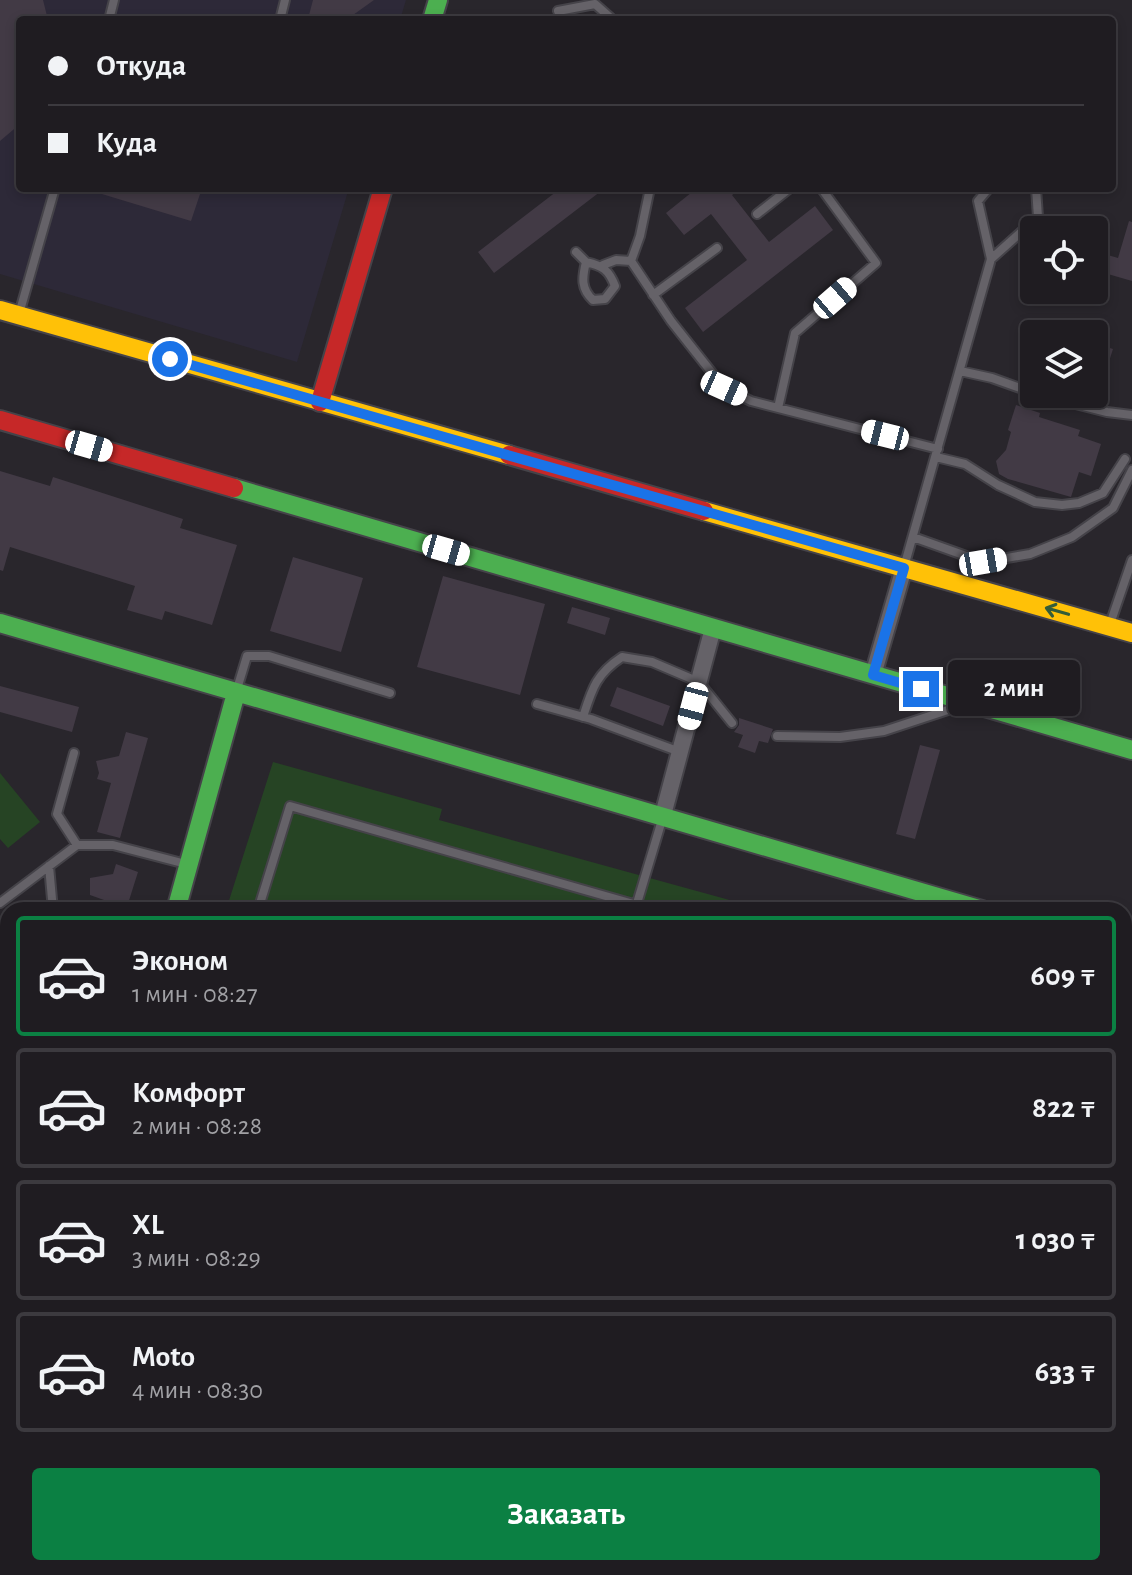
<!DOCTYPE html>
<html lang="ru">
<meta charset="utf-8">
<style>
body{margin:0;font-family:"Alegreya Sans",sans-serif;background:#2c292e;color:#f1f3f6;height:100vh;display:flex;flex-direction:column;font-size:30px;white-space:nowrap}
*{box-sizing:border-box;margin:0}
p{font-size:26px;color:#a1a1a5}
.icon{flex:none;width:44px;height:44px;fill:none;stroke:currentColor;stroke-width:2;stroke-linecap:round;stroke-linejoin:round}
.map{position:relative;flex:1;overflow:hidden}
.drawer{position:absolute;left:0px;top:902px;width:1132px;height:674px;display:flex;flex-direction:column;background:#1f1c21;border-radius:24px 24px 0 0;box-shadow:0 4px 12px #0003,0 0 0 2px #3c3a3f}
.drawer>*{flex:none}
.banner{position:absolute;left:16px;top:16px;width:1100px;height:176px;border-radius:8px;box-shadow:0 4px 12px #0003,0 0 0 2px #3c3a3f;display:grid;align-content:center;height:176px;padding:0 32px;background:#1f1c21}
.tools{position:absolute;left:1020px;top:216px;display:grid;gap:16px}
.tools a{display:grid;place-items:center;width:88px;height:88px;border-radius:8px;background:#1f1c21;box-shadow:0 4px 12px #0003,0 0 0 2px #3c3a3f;font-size:40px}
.end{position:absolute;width:36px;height:36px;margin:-18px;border:10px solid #1a73e8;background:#fff;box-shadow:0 0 0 4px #fff}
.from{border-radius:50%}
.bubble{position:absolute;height:56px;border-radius:8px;background:#1f1c21;box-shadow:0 4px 12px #0003,0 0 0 2px #3c3a3f;font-size:26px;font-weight:700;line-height:56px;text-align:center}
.car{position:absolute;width:24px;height:48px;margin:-24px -12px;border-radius:10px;box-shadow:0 0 6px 2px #0007;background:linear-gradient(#fff 24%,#345 0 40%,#fff 0 76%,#345 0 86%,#fff 0)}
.banner b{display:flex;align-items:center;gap:28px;height:76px;font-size:30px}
.banner b+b{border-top:2px solid #3c3a3f}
.banner i{width:20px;height:20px;background:#f1f3f6}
ul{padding:14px 0 0;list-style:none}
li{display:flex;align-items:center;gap:24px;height:120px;margin:0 16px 12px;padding:0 16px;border:4px solid #3c3a3f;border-radius:8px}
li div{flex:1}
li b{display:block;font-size:30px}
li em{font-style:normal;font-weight:700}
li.current{border-color:#0b8043}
li>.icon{width:72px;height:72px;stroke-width:1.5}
.action{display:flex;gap:16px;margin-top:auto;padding:16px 32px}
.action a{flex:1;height:92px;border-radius:8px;background:#0b8043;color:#fff;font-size:32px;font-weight:700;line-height:92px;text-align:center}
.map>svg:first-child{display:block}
.medical{fill:#2d2938}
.green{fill:#264424}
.building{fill:#423a45}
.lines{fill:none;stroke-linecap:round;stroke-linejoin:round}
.lane-casing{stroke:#454349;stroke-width:12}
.street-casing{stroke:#454349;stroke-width:20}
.fast-casing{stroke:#454349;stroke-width:22}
.slow-casing{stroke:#454349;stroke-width:22}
.jam-casing{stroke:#454349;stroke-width:22}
.lane{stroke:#656268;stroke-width:8}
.street{stroke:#656268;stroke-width:16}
.fast{stroke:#4caf50;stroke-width:18}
.slow{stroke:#ffc107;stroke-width:18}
.jam{stroke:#c62828;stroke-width:18}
.oneway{stroke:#335c39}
.route{stroke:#1a73e8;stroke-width:10}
</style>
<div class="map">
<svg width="1132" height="1575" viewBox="0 0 1132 1575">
<rect width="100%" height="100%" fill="#29262c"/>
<path class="medical" d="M 0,0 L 406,0 L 400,20 L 20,20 L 20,188 L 349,188 L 297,362 L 0,274 Z"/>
<path class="green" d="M 273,762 L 442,809 L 439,820 L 766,910 L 226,910 Z
M 0,773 L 40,822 L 8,848 L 0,839 Z
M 1124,1014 L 1132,1017 L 1132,1575 L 52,1575 L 47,1568 L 1124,1568 Z
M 8,1392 L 8,1513 L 0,1502 L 0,1401 Z"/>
<path class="building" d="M 0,0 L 43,0 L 48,20 L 20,20 L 20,124 L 0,141 Z
M 313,0 L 374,0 L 353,15 L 332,20 L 308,19 Z
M 92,188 L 202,188 L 191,221 L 92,191 Z
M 561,188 L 605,188 L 494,273 L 478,252 Z
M 697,188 L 742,188 L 732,195 L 769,242 L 815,206 L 833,230 L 703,332 L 685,308 L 747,260 L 711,214 L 684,235 L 666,213 Z
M 1129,221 L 1132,222 L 1132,281 L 1094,270 L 1094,251 L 1118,258 Z
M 1094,343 L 1113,349 L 1103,380 L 1094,377 Z
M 1016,405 L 1040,413 L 1039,417 L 1080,430 L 1078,436 L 1101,444 L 1091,476 L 1079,472 L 1071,497 L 1008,479 L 999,474 L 996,461 L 1006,450 L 1011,432 L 1008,430 Z
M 0,471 L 50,486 L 53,477 L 183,519 L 180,528 L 237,545 L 212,625 L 165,611 L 162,620 L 127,610 L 135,586 L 10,547 L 3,571 L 0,570 Z
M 293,557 L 363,578 L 341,652 L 270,631 Z
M 443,576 L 545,604 L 520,695 L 417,667 Z
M 572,607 L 610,618 L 605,635 L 567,623 Z
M 0,686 L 79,707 L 72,732 L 0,712 Z
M 617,687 L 670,706 L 663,726 L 610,706 Z
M 739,718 L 773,729 L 768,743 L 759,741 L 755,753 L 738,747 L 743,735 L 734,732 L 739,725 Z
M 126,732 L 148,738 L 120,838 L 97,832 L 111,783 L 97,779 L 99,773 L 96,761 L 119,756 Z
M 920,745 L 940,750 L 915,839 L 896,834 Z
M 116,864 L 138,872 L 126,910 L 101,910 L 104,900 L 90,895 L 90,878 L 113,874 Z"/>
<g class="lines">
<g class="lane-casing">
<path id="lane" d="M 558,11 L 595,4 L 613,20
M 109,20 L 114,0
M 280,20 L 285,0
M 757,214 L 790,188
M 576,252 L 586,262 C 582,278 581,289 593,300 L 605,299 L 615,286 C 609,270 603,266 586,262
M 991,259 L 1038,217 L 1036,188
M 631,261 L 671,321 L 724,388 L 751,401 L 938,449
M 603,265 L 616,260 L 631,261 L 640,236 L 650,188
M 653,295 L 717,248
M 19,314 L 55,188
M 960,371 L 992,378 L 1034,393
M 1036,394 L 1107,412 L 1132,415
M 778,408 L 795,333 L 876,263 L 821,188
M 936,457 L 965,464 L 998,485 L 1035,502 L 1062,505 L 1079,503 L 1103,493 L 1125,459
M 913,537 L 983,562 L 1030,554 L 1072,537 L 1113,508 L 1132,470
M 904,567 L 991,259 L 978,201 L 989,188
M 1110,624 L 1132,560
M 237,689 L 247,656 L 269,656 L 390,693
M 537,704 L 591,719 L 680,752
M 583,717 C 592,689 596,674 622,657 L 652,662 L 699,682 L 732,723
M 777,736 L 840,737 L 884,731 L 960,706
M 74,753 L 57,814 L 77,845 L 113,845 L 186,864
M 49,866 L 53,910
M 0,903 L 77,845
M 258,910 L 290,806 L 637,905
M 635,910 L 662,820
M 0,1000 L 8,993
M 1124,1041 L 1132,1043
M 0,1119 L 8,1113
M 1124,1287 L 1132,1282
M 0,1429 L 8,1420
M 0,1527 L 8,1539
M 30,1568 L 35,1575
M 0,1574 L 8,1568
M 361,1575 L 370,1568"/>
</g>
<g class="street-casing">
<path id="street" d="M 873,675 L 904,568
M 663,815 L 713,628"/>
</g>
<g class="fast-casing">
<path id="fast" d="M 432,20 L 438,0
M 234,488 L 1132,750
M 0,623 L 982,910
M 176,910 L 236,693
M 0,1291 L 8,1280"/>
</g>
<g class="slow-casing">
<path id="slow" d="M 0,310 L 509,455
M 704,511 L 1132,633
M 1124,952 L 1132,954"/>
</g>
<g class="jam-casing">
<path id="jam" d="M 320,402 L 383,188
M 0,420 L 234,488
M 509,455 L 704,511"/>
</g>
<use href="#lane" class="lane"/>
<use href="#street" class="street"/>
<use href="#fast" class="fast"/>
<use href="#slow" class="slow"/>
<use href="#jam" class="jam"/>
</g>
<defs><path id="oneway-shaft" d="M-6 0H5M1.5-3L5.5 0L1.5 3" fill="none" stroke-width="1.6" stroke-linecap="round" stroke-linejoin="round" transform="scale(2)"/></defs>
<use class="oneway" href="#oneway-shaft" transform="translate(1057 611) rotate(-164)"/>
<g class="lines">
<path class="route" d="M 170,359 L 904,568 L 873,675 L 921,689"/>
</g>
</svg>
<div class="tools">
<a><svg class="icon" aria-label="locate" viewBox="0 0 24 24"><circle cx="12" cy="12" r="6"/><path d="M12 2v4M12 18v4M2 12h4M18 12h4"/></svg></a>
<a><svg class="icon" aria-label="layers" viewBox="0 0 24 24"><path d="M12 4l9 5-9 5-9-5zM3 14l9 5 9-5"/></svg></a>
</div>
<i class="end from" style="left:170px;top:359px"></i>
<i class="end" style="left:921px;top:689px"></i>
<div class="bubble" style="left:948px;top:660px;width:132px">2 мин</div>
<i class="car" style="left:835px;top:298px;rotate:49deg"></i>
<i class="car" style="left:724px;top:388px;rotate:114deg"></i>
<i class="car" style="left:885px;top:435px;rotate:284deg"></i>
<i class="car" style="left:89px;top:446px;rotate:106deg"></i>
<i class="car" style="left:446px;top:550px;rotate:106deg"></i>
<i class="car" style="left:983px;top:562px;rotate:80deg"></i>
<i class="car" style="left:693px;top:706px;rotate:195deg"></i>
<div class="banner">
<b><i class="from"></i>Откуда</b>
<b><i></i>Куда</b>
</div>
<section class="drawer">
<ul>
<li class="current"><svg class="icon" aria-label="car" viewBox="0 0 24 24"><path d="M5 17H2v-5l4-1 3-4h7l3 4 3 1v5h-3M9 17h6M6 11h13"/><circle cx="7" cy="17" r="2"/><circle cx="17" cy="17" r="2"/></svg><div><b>Эконом</b><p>1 мин · 08:27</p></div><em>609 ₸</em></li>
<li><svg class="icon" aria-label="car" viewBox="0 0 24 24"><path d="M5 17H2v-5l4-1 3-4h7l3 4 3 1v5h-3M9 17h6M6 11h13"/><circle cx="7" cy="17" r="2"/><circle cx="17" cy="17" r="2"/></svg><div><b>Комфорт</b><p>2 мин · 08:28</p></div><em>822 ₸</em></li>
<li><svg class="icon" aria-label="car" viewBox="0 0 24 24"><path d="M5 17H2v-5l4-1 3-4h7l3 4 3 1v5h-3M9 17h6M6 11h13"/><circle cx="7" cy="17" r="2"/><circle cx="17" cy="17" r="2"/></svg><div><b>XL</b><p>3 мин · 08:29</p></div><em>1 030 ₸</em></li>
<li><svg class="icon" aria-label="car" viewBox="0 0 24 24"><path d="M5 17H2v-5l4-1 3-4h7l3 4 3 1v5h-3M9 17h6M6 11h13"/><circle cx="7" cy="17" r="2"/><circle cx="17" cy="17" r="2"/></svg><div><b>Moto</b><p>4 мин · 08:30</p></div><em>633 ₸</em></li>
</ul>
<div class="action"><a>Заказать</a></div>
</section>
</div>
